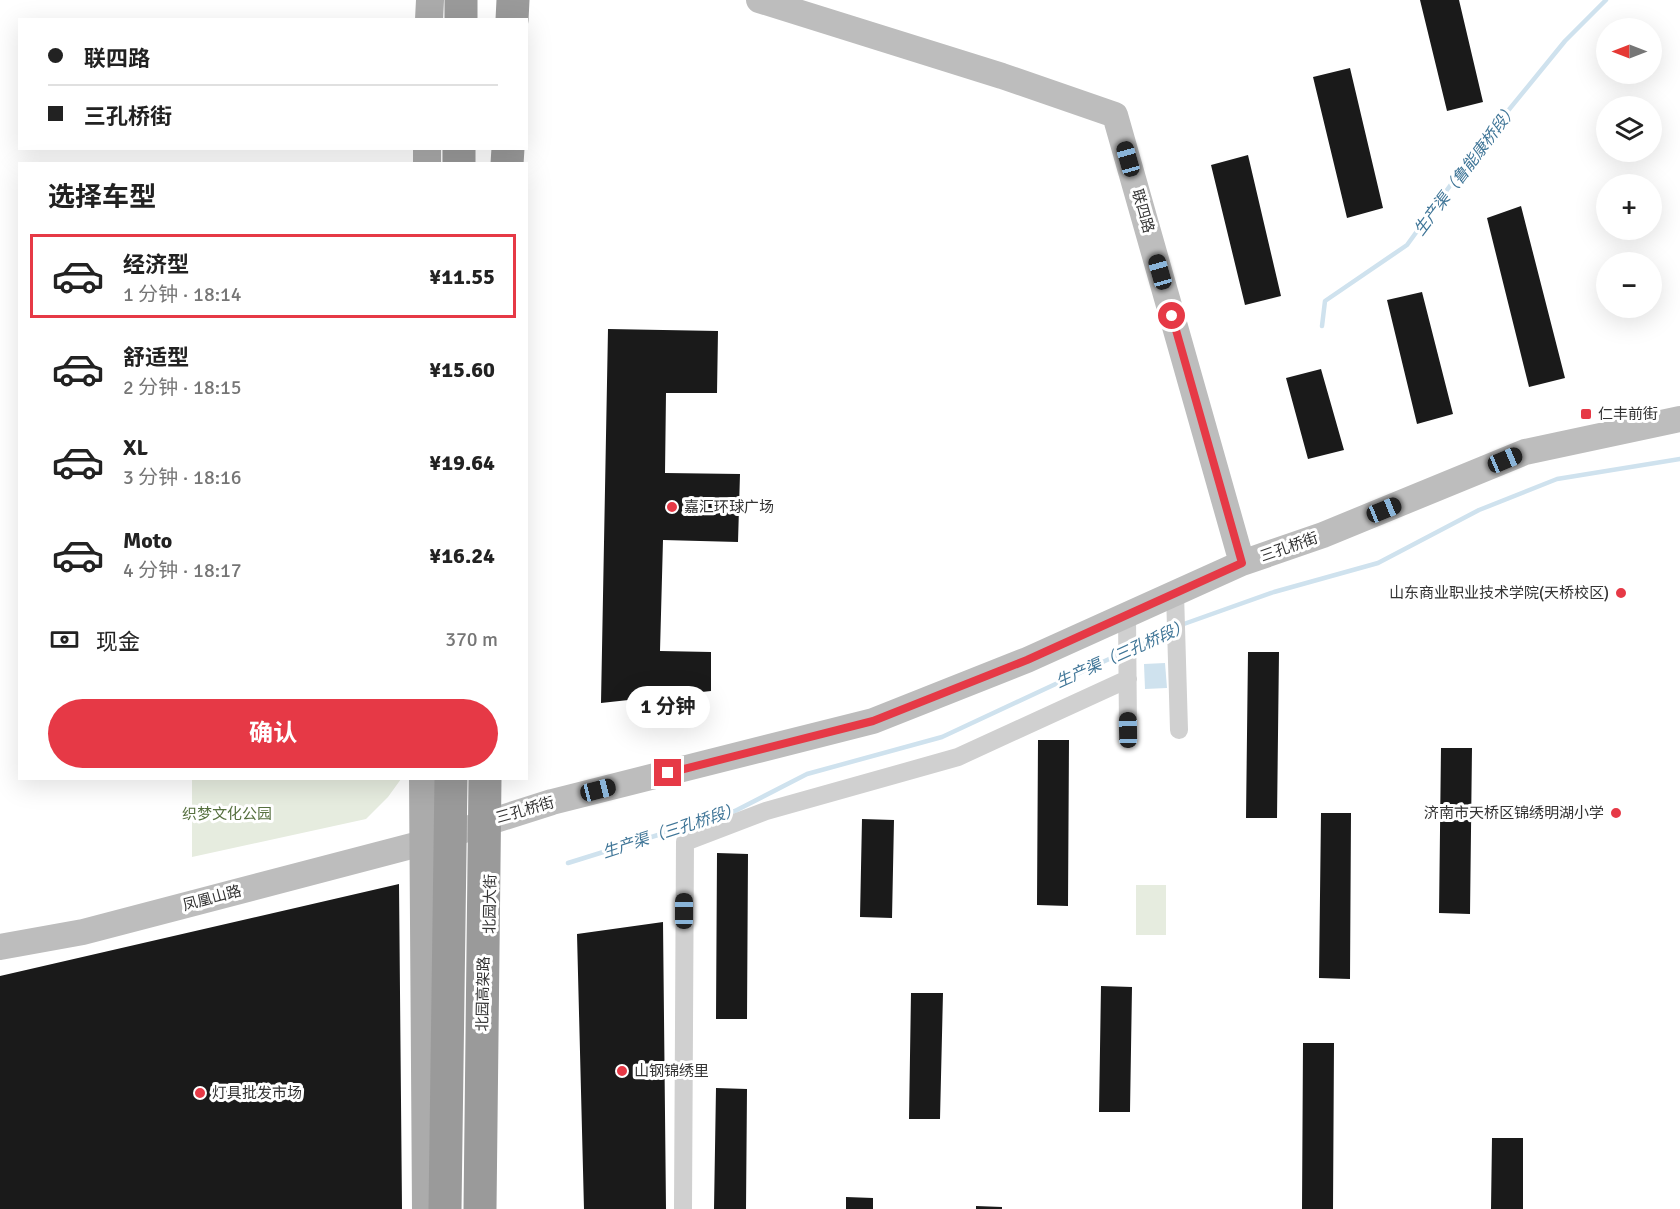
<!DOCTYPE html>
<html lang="zh">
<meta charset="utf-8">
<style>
body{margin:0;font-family:Signika,"Noto Sans SC",sans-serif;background:#f6f6f6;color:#222;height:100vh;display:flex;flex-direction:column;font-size:22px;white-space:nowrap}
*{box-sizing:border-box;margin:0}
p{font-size:20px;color:#767676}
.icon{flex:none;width:33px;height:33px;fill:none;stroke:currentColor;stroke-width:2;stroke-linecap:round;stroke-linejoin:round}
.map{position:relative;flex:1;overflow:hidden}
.drawer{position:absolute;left:18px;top:162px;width:510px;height:618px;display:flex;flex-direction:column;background:#fff;border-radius:0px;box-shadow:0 6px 24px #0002}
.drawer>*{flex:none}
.guide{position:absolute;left:18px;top:18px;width:510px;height:132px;border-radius:0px;box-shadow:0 6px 24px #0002;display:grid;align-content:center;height:132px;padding:0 30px;background:#fff}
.needle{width:39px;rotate:270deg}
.fabs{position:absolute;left:1596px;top:18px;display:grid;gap:12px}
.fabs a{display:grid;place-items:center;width:66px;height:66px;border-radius:50%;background:#fff;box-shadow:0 6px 24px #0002;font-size:30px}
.end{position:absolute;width:27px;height:27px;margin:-14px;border:8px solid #e63946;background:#fff;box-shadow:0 0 0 3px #fff}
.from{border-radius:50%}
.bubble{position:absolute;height:42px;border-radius:21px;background:#fff;box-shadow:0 6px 24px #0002;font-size:20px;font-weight:700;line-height:42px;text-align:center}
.car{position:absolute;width:18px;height:36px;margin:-18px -9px;border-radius:8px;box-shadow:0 0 4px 2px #0007;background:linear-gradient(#222 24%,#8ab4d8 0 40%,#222 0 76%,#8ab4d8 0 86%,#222 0)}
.guide b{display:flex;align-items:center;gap:21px;height:57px;font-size:22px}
.guide b+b{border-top:2px solid #e0e0e0}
.guide i{width:15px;height:15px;background:#222}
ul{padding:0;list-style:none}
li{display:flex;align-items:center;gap:18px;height:84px;margin:0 12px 9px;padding:0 18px;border:3px solid transparent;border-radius:0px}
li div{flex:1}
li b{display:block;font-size:22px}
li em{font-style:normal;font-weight:700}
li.active{border-color:#e63946}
li>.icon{width:54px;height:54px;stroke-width:1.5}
h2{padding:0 30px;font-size:27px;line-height:72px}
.pay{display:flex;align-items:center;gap:15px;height:66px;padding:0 30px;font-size:22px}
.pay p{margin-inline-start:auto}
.cta{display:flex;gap:12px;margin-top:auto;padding:12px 30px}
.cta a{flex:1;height:69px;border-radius:36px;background:#e63946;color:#fff;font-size:24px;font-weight:700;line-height:69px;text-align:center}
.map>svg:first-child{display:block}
.green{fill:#e6ecdf}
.water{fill:#cfe2ee}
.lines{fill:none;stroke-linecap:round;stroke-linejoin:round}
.stream{stroke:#cfe2ee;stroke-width:4.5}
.building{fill:#1a1a1a}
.street{stroke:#d0d0d0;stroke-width:18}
.secondary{stroke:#bdbdbd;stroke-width:26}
.primary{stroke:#ababab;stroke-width:28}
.highway{stroke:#9a9a9a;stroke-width:33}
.highway-bridge{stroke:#9a9a9a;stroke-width:33}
.route{stroke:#e63946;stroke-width:8}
.poi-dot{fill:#e63946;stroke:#fff;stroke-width:2}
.labels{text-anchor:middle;stroke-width:6;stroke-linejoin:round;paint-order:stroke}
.street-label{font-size:15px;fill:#333;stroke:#fff}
.poi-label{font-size:15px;fill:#333;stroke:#fff;text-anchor:start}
.park-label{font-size:15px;fill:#56703f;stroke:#fff}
.water-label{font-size:16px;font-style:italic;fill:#3f7597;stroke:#fff}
</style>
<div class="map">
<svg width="1680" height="1209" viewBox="0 0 1680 1209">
<rect width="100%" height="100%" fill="#fff"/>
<path class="green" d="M 192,779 L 192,778 L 401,779 L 388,797 L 366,819 L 192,857 Z
M 1136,885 L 1166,885 L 1166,935 L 1136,935 Z"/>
<path class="water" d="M 1165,663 L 1167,688 L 1145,689 L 1144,664 Z"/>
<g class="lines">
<path class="stream" d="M 1322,326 L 1325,301 L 1407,245 L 1476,150 L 1565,41 L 1606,0
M 1181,625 L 1274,592 L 1378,563 L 1479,510 L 1557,479 L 1680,459
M 1132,648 L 1173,628
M 568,863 L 735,811 L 807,774 L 942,737 L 1122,653"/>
</g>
<path class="building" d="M 1420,0 L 1459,0 L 1483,102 L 1447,111 Z
M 1350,68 L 1383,208 L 1347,218 L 1313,77 Z
M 1248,155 L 1281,296 L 1245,305 L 1211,165 Z
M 1521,206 L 1565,378 L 1529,387 L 1487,218 Z
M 1422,292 L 1453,414 L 1417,424 L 1387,300 Z
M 608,329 L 718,331 L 717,393 L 666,393 L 665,473 L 740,474 L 738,542 L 663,540 L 660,651 L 711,652 L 711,691 L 601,703 Z
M 1321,369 L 1344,450 L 1308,459 L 1286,378 Z
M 1248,652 L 1279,652 L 1277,818 L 1246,818 Z
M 1038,740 L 1069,740 L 1068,906 L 1037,905 Z
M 1441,748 L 1472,748 L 1470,914 L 1439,913 Z
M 1321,813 L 1351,813 L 1350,979 L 1319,978 Z
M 862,819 L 894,820 L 892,918 L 860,917 Z
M 717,853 L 748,854 L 747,1019 L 716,1019 Z
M 399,884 L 402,1209 L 0,1209 L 0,976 Z
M 663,922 L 666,1209 L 584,1209 L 577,934 Z
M 1101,986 L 1132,987 L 1130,1112 L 1099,1112 Z
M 911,993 L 943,993 L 940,1119 L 909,1119 Z
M 1303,1043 L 1334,1043 L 1333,1209 L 1302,1209 Z
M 716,1088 L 747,1089 L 746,1209 L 714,1209 Z
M 1492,1138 L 1523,1138 L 1523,1209 L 1491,1209 Z
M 846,1197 L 873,1198 L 873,1209 L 846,1209 Z
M 976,1206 L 1002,1207 L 1002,1209 L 976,1209 Z"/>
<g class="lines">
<path class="street" d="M 1175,593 L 1179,730
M 1127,615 L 1128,730
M 683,1209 L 685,842 L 766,811 L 958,757 L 1128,679"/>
<path class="secondary" d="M 759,0 L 1002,76 L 1115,115 L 1242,563
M 0,947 L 83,932 L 423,843 L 552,802 L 873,721 L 1027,660 L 1242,563 L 1323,535 L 1525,452 L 1680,419"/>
<path class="primary" d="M 429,20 L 430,0
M 427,164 L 427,148
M 423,778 L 426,1209"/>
<path class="highway" d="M 461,20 L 461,0
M 512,20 L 513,0
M 459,164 L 459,148
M 507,164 L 508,148"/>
<path class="highway-bridge" d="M 445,1209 L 451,778
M 480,1209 L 485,778"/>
</g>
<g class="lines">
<path class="route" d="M 668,773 L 873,721 L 1027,660 L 1242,563 L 1172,316"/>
</g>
<g class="poi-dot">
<rect x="1580" y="408" width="12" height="12" rx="3"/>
<circle cx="672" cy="507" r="6"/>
<circle cx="1621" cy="593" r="6"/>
<circle cx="1616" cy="813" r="6"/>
<circle cx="622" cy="1071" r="6"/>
<circle cx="200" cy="1093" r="6"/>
</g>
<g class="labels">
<g class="street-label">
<text transform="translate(1143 211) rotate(74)" y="5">联四路</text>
<text transform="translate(1289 547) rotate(-19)" y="5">三孔桥街</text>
<text transform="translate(525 810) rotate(-16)" y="5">三孔桥街</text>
<text transform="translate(212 898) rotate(-15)" y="5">凤凰山路</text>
<text transform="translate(490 904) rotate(-89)" y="5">北园大街</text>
<text transform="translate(483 994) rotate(-89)" y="5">北园高架路</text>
</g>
<g class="poi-label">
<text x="1598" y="419">仁丰前街</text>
<text x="684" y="512">嘉汇环球广场</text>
<text x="1609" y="598" text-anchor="end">山东商业职业技术学院(天桥校区)</text>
<text x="1604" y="818" text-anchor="end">济南市天桥区锦绣明湖小学</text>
<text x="634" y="1076">山钢锦绣里</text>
<text x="212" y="1098">灯具批发市场</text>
</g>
<g class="park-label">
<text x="227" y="819">织梦文化公园</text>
</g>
<g class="water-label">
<text transform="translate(1465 169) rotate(-53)" y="6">生产渠（鲁能康桥段）</text>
<text transform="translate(1122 653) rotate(-24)" y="6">生产渠（三孔桥段）</text>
<text transform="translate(671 830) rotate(-18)" y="6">生产渠（三孔桥段）</text>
</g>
</g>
</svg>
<div class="fabs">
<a><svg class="needle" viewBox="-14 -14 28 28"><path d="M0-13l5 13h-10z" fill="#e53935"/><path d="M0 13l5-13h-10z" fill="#767676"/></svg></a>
<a><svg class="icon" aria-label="layers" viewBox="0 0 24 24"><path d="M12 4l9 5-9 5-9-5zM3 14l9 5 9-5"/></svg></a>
<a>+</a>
<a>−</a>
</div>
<i class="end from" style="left:1172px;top:316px"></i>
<i class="end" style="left:668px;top:773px"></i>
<div class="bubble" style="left:626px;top:686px;width:84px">1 分钟</div>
<i class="car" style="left:1128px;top:159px;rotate:344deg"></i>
<i class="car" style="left:1160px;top:272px;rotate:344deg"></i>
<i class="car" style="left:1505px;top:460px;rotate:67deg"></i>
<i class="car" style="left:1384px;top:510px;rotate:68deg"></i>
<i class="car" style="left:1128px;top:730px;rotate:359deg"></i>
<i class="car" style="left:598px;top:790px;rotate:76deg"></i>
<i class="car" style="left:684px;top:911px;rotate:0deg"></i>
<div class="guide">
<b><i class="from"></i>联四路</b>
<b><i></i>三孔桥街</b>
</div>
<section class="drawer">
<h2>选择车型</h2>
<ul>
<li class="active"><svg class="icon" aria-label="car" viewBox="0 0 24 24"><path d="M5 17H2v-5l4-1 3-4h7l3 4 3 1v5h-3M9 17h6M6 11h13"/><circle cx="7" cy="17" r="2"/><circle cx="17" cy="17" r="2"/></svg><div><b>经济型</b><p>1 分钟 · 18:14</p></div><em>¥11.55</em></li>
<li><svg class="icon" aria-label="car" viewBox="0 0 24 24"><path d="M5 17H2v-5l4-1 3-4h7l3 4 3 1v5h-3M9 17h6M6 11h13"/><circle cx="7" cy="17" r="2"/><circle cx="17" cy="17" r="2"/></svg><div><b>舒适型</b><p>2 分钟 · 18:15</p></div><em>¥15.60</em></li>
<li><svg class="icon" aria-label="car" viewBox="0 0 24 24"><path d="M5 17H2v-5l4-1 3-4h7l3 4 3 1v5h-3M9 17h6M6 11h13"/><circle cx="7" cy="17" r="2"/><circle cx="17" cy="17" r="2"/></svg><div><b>XL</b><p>3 分钟 · 18:16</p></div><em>¥19.64</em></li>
<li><svg class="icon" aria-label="car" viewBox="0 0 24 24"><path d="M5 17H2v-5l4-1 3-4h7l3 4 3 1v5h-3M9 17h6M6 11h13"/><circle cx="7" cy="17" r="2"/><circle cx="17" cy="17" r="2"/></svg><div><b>Moto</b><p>4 分钟 · 18:17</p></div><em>¥16.24</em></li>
</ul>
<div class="pay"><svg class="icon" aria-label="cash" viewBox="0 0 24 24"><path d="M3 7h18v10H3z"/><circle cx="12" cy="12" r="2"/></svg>现金<p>370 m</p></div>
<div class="cta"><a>确认</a></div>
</section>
</div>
